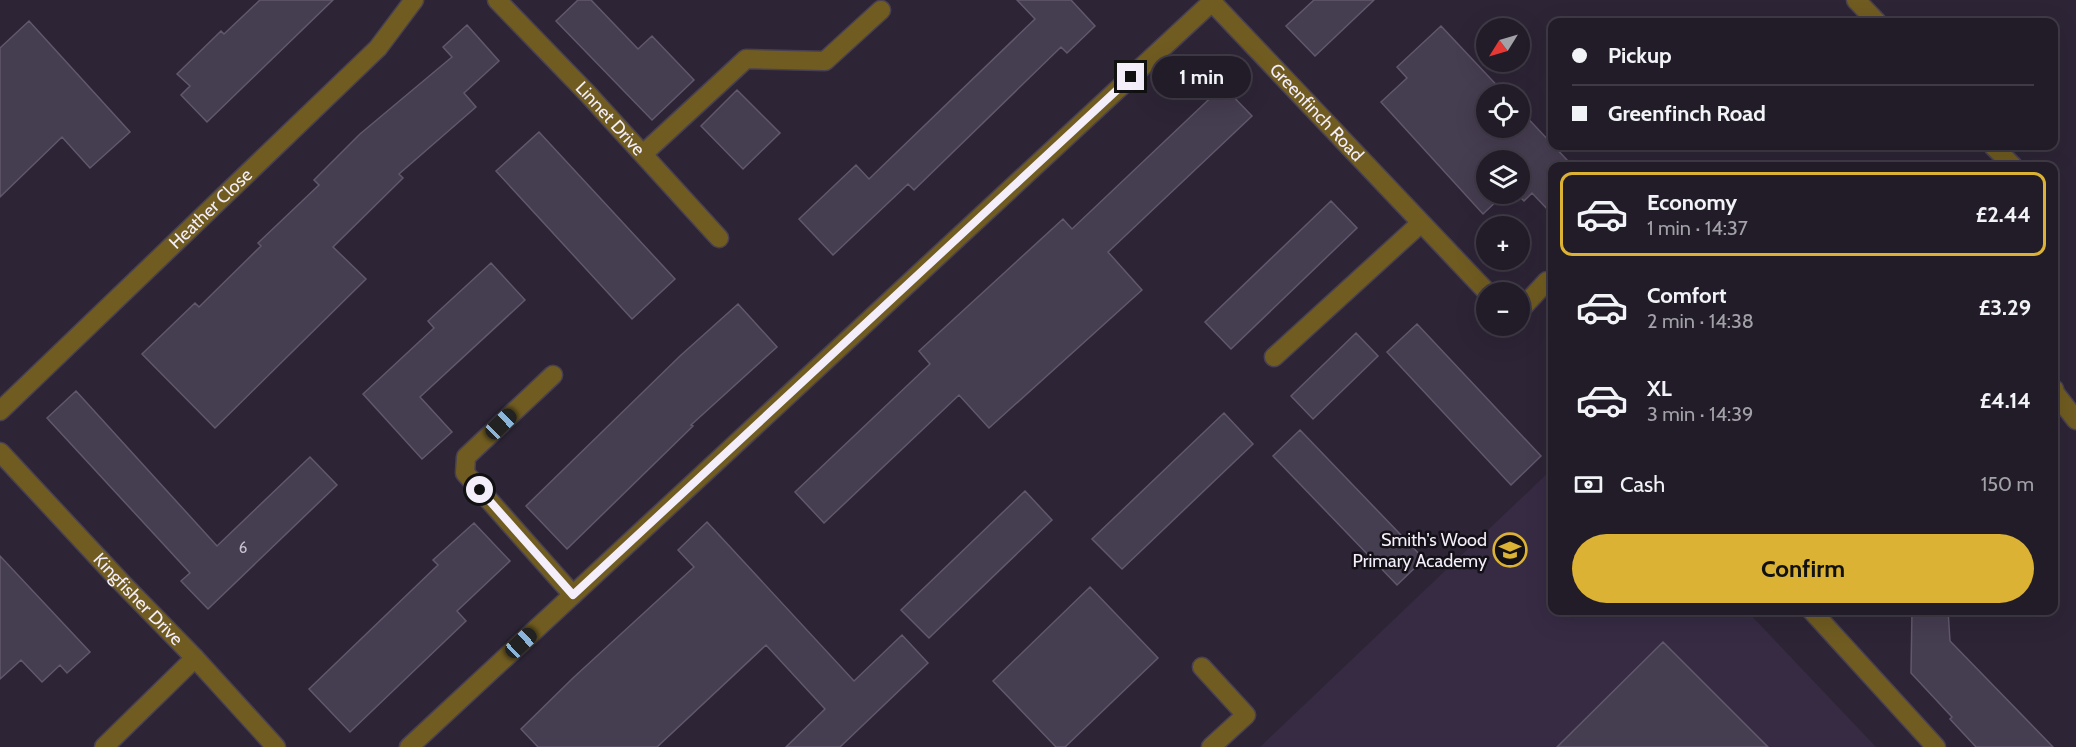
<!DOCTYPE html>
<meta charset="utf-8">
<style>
body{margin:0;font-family:Cabin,sans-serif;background:#2e2934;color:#f1f3f6;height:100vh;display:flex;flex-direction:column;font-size:22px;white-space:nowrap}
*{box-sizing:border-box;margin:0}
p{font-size:20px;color:#a2a1a8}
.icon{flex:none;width:33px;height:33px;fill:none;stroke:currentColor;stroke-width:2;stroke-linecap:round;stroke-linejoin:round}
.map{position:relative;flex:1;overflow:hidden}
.details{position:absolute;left:1548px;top:162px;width:510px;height:453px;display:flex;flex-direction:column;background:#221c28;border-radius:12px;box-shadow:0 6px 24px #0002,0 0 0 2px #3f3a45}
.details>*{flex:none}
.guide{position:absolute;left:1548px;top:18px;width:510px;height:132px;border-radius:12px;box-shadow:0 6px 24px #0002,0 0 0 2px #3f3a45;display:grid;align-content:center;height:132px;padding:0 24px;background:#221c28}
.needle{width:39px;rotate:233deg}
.tools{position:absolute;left:1476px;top:18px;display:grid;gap:12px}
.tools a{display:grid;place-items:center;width:54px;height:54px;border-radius:50%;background:#221c28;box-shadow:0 6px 24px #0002,0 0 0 2px #3f3a45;font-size:30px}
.end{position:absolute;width:27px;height:27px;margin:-14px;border:8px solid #f4eefa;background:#111;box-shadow:0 0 0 3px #111}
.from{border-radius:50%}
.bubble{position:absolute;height:42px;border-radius:21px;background:#221c28;box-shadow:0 6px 24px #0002,0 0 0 2px #3f3a45;font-size:20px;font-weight:700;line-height:42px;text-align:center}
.car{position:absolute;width:18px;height:36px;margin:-18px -9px;border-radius:8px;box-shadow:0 0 4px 2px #0007;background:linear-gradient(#222 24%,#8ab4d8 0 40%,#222 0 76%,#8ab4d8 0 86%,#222 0)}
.guide b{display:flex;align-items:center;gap:21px;height:57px;font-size:22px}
.guide b+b{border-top:2px solid #3f3a45}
.guide i{width:15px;height:15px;background:#f1f3f6}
ul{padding:10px 0 0;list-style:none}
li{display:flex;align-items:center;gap:18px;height:84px;margin:0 12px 9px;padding:0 12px;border:3px solid transparent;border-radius:12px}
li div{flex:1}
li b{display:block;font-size:22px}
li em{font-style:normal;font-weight:700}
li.active{border-color:#dbb233}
li>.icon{width:54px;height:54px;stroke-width:1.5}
.pay{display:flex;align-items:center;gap:15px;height:66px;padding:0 24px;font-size:22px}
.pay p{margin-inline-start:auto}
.primary-button{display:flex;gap:12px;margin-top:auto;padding:12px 24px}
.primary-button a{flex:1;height:69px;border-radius:36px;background:#dbb233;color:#111;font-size:24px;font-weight:700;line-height:69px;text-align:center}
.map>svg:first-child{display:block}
.built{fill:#362b43}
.building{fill:#453d50;stroke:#61586c;stroke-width:1.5}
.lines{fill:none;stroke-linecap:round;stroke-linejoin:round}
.street-casing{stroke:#494151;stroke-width:21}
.street{stroke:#705c21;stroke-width:18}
.route{stroke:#f4eefa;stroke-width:8}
.labels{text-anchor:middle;stroke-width:5;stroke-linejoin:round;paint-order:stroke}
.number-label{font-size:15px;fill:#c8c2d0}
.street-label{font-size:18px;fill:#f4eefa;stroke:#141018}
.poi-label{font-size:18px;fill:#f4eefa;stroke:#141018;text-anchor:end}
</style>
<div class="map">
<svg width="2076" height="747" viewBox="0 0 2076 747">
<rect width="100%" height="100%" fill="#2d2536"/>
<path class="built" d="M 1552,469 L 1552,610 L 1747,611 L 1876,747 L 1260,747 Z"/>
<path class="building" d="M 260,0 L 333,0 L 207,122 L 181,95 L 190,86 L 177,74 L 221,31 L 224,34 Z
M 578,0 L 591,0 L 638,49 L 652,36 L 694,80 L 652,120 L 556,21 Z
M 1017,0 L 1071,0 L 1095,26 L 1067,53 L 1061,47 L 914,190 L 908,184 L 833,255 L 799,219 L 856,165 L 869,179 L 1035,19 Z
M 1314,0 L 1374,0 L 1315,56 L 1286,26 Z
M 29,21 L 130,132 L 90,168 L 62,137 L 0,197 L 0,48 Z
M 467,25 L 499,61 L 464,93 L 476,107 L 399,174 L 403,178 L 333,247 L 366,279 L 215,428 L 142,354 L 195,303 L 199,307 L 261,246 L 258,243 L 319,185 L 314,180 L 360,134 L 452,57 L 443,47 Z
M 1441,26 L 1505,94 L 1486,94 L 1486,128 L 1520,128 L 1520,110 L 1567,160 L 1560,166 L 1552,166 L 1552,214 L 1532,193 L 1524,201 L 1517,194 L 1520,194 L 1520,160 L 1486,160 L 1486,194 L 1504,194 L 1483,214 L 1381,102 L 1407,78 L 1397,67 Z
M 1223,86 L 1252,116 L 1108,252 L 1142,290 L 989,428 L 959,395 L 824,523 L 795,492 L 930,364 L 919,351 L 1063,219 L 1072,229 Z
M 737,90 L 780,133 L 743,169 L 701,126 Z
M 539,132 L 675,279 L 632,319 L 496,171 Z
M 1331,201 L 1357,228 L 1231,349 L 1205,322 Z
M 491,263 L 525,300 L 420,397 L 452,432 L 422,459 L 363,394 L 434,328 L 428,321 Z
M 738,304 L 777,347 L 691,425 L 693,426 L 567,549 L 526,506 L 680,356 Z
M 1417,324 L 1541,456 L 1511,485 L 1387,352 Z
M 1356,333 L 1378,356 L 1313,419 L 1291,396 Z
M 76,391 L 217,546 L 310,457 L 337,485 L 208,609 L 181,581 L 190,573 L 47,418 Z
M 1224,413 L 1253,444 L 1122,569 L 1092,539 Z
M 1300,430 L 1424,559 L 1397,585 L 1273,456 Z
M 1025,491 L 1052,520 L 929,638 L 901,610 Z
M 707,522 L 854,681 L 902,635 L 928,663 L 840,747 L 786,747 L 825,709 L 766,645 L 657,747 L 538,747 L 521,729 L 573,678 L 694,567 L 678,550 Z
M 474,523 L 510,561 L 457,611 L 466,621 L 350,732 L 309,689 L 438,565 L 433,560 Z
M 0,556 L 90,652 L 67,673 L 60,665 L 42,682 L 21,660 L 0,679 Z
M 1090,587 L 1158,658 L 1065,747 L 1056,747 L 993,681 Z
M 1912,610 L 1948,610 L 1950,641 L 2053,747 L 1976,747 L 1950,719 L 1952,717 L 1911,673 Z
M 1663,642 L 1768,747 L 1557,747 Z"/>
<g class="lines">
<g class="street-casing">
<g id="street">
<path id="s1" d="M 497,0 L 587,93 L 719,238"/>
<path d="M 1856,0 L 1877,22"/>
<path id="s2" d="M 1212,2 L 1487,292"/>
<path d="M 1993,146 L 2013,166"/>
<path d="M 643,154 L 746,59 L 825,61 L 881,10"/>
<path d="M 1520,310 L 1547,281"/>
<path d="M 1274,357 L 1421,223"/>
<path d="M 553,375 L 466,457 L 465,473 L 573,595"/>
<path d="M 2054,389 L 2055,393 L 2076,420"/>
<path id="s3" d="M 0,411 L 378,48 L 414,0"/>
<path id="s4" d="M 0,452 L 120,581 L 195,658 L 276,747"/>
<path d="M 1811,610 L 1936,747"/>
<path d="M 1202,667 L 1246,715 L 1211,747"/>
<path d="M 104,747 L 195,658"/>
<path d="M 409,747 L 1214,0"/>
</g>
</g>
<use href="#street" class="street"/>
</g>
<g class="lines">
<path class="route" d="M 480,490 L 573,595 L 1131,77"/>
</g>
<defs>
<g id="school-ring" transform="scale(1.725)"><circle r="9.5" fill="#141018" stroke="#dbb233" stroke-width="1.5"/><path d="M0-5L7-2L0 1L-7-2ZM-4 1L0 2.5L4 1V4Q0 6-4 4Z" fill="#dbb233"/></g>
</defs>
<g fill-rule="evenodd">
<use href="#school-ring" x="1510" y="550"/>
</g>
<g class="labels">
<g class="number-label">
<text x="243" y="553">6</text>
</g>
<g class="street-label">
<text dy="6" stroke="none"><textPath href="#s2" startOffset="152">Greenfinch Road</textPath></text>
<text dy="6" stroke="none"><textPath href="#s1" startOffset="164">Linnet Drive</textPath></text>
<text dy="6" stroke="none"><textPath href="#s3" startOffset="292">Heather Close</textPath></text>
<text dy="6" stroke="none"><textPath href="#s4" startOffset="202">Kingfisher Drive</textPath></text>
</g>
<g class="poi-label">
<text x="1487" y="546">Smith's Wood<tspan x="1487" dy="21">Primary Academy</tspan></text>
</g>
</g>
</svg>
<div class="tools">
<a><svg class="needle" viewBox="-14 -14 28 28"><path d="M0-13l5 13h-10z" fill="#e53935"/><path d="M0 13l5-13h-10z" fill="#a2a1a8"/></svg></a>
<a><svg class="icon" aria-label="locate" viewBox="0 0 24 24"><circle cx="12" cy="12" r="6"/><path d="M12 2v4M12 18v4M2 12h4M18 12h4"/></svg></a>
<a><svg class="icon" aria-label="layers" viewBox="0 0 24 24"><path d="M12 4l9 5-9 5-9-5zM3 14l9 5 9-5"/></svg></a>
<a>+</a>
<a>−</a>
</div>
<i class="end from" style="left:480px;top:490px"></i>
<i class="end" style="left:1131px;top:77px"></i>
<div class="bubble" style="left:1152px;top:56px;width:99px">1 min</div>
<i class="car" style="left:501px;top:424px;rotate:46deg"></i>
<i class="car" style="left:521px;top:643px;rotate:47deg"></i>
<div class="guide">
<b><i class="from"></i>Pickup</b>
<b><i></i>Greenfinch Road</b>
</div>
<section class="details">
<ul>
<li class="active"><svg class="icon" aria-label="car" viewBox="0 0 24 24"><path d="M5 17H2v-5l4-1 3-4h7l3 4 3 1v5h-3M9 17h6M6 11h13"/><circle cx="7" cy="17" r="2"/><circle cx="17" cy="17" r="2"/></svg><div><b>Economy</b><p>1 min · 14:37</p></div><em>£2.44</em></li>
<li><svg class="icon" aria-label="car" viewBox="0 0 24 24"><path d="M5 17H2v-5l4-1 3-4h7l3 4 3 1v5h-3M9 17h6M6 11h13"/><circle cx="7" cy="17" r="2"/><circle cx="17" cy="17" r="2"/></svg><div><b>Comfort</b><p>2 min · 14:38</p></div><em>£3.29</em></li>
<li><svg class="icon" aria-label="car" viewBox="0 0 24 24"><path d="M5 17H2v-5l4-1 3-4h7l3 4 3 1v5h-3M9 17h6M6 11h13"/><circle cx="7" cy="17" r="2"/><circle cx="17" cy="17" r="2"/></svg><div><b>XL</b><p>3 min · 14:39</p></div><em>£4.14</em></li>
</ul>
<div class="pay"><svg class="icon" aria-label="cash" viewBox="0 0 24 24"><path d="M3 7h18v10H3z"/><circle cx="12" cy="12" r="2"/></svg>Cash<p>150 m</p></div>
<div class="primary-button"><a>Confirm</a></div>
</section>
</div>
